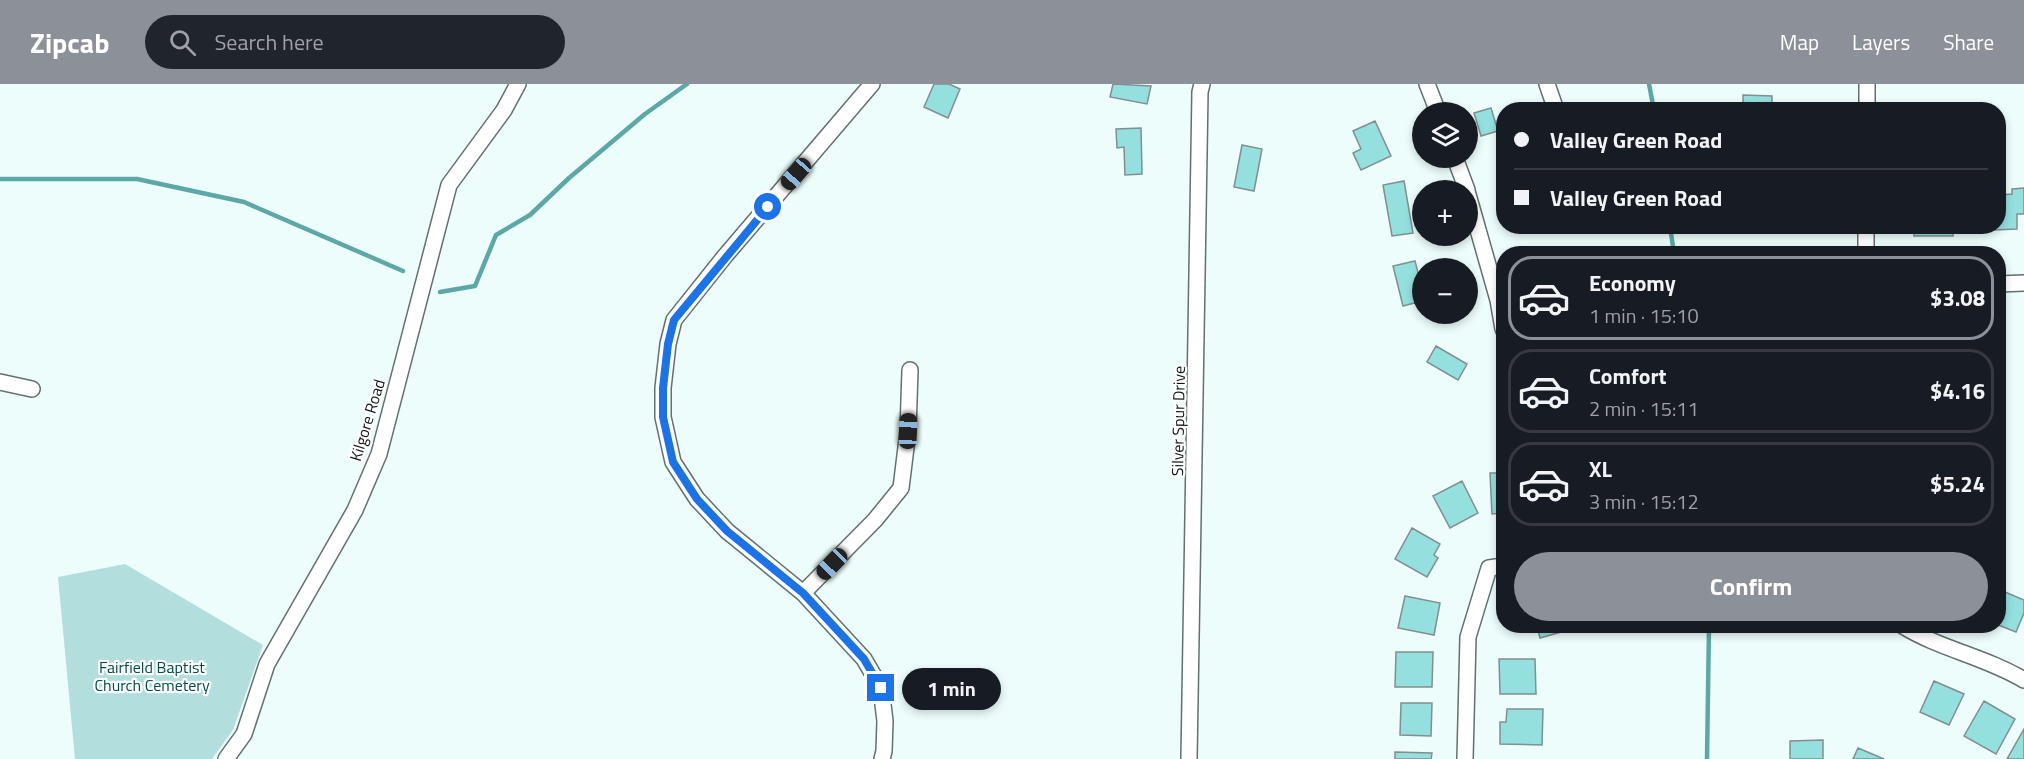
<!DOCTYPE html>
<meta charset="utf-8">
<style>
body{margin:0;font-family:"Titillium Web",sans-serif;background:#20242c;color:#f1f3f6;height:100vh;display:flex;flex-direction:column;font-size:22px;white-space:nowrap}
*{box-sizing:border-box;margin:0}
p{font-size:20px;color:#9ea1a6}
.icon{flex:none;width:33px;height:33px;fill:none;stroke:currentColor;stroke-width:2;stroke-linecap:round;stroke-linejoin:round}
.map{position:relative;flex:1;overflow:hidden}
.drawer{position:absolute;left:1496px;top:162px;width:510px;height:387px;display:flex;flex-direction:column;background:#171b24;border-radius:24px;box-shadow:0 3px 9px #0003}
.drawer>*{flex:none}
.hud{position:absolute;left:1496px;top:18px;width:510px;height:132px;border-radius:24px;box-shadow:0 3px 9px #0003;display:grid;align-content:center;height:132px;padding:0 18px;background:#171b24}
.buttons{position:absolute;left:1412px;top:18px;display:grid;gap:12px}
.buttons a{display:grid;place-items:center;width:66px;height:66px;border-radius:50%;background:#171b24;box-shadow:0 3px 9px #0003;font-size:30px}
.end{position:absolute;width:27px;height:27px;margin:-14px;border:8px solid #1a73e8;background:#fff;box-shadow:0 0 0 3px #fff}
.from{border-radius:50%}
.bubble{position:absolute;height:42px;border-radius:21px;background:#171b24;box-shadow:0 3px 9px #0003;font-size:20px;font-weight:700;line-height:42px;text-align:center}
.car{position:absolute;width:18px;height:36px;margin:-18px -9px;border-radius:8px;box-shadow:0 0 4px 2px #0007;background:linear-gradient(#222 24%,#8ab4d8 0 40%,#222 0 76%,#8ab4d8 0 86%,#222 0)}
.hud b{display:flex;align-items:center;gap:21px;height:57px;font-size:22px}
.hud b+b{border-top:2px solid #363941}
.hud i{width:15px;height:15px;background:#f1f3f6}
ul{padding:10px 0 0;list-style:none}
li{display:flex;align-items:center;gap:18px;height:84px;margin:0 12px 9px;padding:0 6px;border:3px solid #363941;border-radius:24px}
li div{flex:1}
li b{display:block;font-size:22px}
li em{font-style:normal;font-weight:700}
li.selected{border-color:#8c9099}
li>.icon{width:54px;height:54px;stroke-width:1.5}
.primary-button{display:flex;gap:12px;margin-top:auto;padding:12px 18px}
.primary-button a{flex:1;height:69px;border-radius:36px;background:#8c9099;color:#fff;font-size:24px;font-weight:700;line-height:69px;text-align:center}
header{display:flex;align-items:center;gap:36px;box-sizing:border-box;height:84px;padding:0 30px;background:#8c9099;color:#fff}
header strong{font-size:28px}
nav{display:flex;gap:33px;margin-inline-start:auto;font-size:21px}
.search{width:420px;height:54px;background:#20242c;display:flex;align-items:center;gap:15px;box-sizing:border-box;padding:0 21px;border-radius:33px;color:#9ea1a6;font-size:22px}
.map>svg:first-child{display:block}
.green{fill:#b2dedd}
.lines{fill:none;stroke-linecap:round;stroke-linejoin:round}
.stream{stroke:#5ca8a6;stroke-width:4.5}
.building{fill:#94e0de;stroke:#818f8f;stroke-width:1.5}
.street-casing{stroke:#62706f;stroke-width:18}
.street{stroke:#fff;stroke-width:15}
.route{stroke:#1a73e8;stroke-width:8}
.labels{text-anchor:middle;stroke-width:4.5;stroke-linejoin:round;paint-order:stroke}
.street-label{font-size:16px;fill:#101615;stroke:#fff}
.park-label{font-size:16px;fill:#014b4a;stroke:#fff}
</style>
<header>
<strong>Zipcab</strong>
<div class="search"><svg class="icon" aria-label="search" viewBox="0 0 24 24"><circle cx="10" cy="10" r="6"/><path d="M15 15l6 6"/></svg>Search here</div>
<nav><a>Map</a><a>Layers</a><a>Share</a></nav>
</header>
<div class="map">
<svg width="2024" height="675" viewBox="0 0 2024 675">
<rect width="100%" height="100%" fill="#ecfdfc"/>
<path class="green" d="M 125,480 L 263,561 L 233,646 L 212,675 L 75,675 L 58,493 Z"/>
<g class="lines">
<path class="stream" d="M 1649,0 L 1654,26
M 0,95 L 137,95 L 244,118 L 403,187
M 1670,142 L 1674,170
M 440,208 L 475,202 L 496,151 L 530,131 L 569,94 L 645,30 L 687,0
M 1707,675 L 1709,542"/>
</g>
<path class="building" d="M 934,0 L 949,0 L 960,5 L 948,34 L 924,23 Z
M 1113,0 L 1151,2 L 1147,20 L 1110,13 Z
M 1743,11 L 1772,12 L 1772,26 L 1735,26 L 1735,23 L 1743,23 Z
M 1491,24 L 1498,47 L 1481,52 L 1474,29 Z
M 1375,37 L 1391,72 L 1361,86 L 1353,69 L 1361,65 L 1353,47 Z
M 1141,44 L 1142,90 L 1125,91 L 1124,63 L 1117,64 L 1116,45 Z
M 1242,61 L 1262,65 L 1254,107 L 1234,103 Z
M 1404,97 L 1413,149 L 1392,152 L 1383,101 Z
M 2024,104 L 2024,130 L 2017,130 L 2017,145 L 1995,146 L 1995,142 L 1998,142 L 1998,127 L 2000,127 L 1999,111 L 2012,110 L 2012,105 Z
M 1914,142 L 1953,142 L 1953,152 L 1914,152 Z
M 1415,177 L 1422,204 L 1422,217 L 1403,222 L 1393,182 Z
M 1436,262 L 1467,280 L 1458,296 L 1427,278 Z
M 1490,389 L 1503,389 L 1503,429 L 1492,430 Z
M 1462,397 L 1478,429 L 1450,444 L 1433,412 Z
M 1412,444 L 1440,460 L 1434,471 L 1438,474 L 1427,493 L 1395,475 Z
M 1998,505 L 2024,516 L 2024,529 L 2016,548 L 1998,541 Z
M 1405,512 L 1440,519 L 1434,551 L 1398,544 Z
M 1537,542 L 1571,542 L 1572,545 L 1540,554 Z
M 1396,568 L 1433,568 L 1432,603 L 1395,603 Z
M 1499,575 L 1535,575 L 1536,610 L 1500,610 Z
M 1934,597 L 1964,610 L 1949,641 L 1920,628 Z
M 1984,617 L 2015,635 L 1996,670 L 1964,652 Z
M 1401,619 L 1432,619 L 1431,652 L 1400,651 Z
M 1507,625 L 1543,625 L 1542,661 L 1500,660 L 1500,638 L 1506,638 Z
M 2024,645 L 2024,675 L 2007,675 Z
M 1823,656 L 1823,675 L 1790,675 L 1790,657 Z
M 1858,664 L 1884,675 L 1853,675 Z
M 1395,668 L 1432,669 L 1431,675 L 1395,675 Z"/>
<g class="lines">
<g class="street-casing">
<path id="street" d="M 872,0 L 725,172 L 674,236 L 668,260 L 663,304 L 663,333 L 673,378 L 697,415 L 727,447 L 803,509 L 864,575 L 881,604 L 885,637 L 884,667 L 882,675
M 1427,0 L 1438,28
M 1547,0 L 1556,26
M 1867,26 L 1867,0
M 1455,74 L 1467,106
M 1467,107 L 1498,216 L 1503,245
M 1866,170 L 1866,142
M 1998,200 L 2024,199
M 0,298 L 32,305
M 803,509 L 875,436 L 901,404 L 908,347 L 910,286
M 1903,542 C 1940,565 1986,573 2024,596
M 226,675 L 244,650 L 267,580 L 355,426 L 379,370 L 449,101 L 504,26 L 518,0
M 1189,675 L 1200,8 L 1202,0
M 1465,675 L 1468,553 L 1489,484 L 1503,482"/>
</g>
<use href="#street" class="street"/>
</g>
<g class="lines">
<path class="route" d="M 768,123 L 674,236 L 668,260 L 663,304 L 663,333 L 673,378 L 697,415 L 727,447 L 803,509 L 864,575 L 881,604"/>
</g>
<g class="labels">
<g class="street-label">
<text transform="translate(367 336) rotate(-73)" y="6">Kilgore Road</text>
<text transform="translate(1178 337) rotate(-89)" y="6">Silver Spur Drive</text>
</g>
<g class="park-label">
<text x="152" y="589">Fairfield Baptist<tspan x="152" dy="18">Church Cemetery</tspan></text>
</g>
</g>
</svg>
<div class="buttons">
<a><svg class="icon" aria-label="layers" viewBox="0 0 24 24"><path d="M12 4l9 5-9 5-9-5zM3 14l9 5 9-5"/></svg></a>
<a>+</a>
<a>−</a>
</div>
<i class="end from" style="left:768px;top:123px"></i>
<i class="end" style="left:881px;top:604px"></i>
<div class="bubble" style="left:902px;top:584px;width:99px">1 min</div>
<i class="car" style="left:796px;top:90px;rotate:221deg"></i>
<i class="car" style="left:908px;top:347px;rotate:2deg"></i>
<i class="car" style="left:832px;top:480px;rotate:224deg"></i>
<div class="hud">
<b><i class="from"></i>Valley Green Road</b>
<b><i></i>Valley Green Road</b>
</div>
<section class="drawer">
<ul>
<li class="selected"><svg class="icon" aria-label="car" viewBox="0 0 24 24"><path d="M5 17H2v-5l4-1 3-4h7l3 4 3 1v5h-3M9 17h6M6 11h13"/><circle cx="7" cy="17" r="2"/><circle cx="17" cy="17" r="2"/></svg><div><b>Economy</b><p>1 min · 15:10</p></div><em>$3.08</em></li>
<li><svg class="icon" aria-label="car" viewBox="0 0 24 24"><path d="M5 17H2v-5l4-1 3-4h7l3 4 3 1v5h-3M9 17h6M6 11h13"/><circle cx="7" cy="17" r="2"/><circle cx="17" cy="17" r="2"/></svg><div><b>Comfort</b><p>2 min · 15:11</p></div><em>$4.16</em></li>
<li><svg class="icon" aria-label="car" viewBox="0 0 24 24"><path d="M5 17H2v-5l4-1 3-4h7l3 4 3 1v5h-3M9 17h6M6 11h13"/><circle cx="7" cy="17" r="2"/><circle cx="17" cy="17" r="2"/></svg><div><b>XL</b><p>3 min · 15:12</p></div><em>$5.24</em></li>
</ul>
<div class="primary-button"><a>Confirm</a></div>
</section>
</div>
